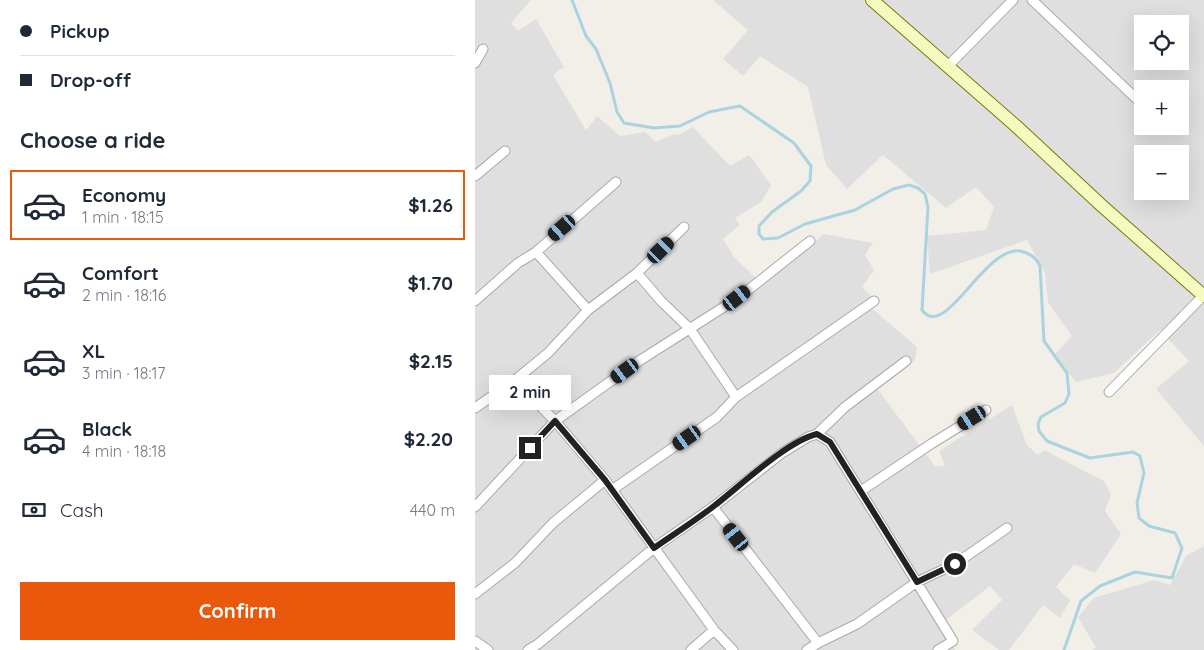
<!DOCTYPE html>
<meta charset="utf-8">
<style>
body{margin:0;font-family:Quicksand,sans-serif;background:#f2f2f3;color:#1f2937;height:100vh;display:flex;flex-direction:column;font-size:19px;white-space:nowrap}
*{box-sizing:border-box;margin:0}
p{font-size:16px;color:#747a83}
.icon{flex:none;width:28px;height:28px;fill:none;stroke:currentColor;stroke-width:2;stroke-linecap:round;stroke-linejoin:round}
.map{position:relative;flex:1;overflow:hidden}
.details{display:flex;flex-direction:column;background:#fff;width:475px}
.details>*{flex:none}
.banner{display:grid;align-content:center;height:110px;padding:0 20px;background:#fff}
.tools{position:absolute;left:659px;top:15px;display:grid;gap:10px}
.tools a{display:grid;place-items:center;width:55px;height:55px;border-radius:0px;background:#fff;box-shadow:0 5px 20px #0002;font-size:25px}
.end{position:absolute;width:22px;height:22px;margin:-11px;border:6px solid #222;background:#fff;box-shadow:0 0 0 2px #fff}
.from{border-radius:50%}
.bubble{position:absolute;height:35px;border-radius:0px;background:#fff;box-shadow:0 5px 20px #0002;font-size:16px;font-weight:700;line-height:35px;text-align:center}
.car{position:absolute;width:15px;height:30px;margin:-15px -8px;border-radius:6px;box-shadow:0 0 4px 1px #0007;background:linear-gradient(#222 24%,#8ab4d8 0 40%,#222 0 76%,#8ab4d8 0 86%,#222 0)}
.banner b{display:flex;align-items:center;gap:18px;height:48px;font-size:19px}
.banner b+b{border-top:1px solid #e0e1e3}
.banner i{width:12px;height:12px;background:#1f2937}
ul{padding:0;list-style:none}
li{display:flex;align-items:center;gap:15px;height:70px;margin:0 10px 8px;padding:0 10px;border:2px solid transparent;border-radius:0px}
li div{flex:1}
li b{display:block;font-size:19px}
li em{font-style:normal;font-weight:700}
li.current{border-color:#ea580c}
li>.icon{width:45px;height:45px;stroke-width:1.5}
h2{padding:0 20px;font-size:22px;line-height:60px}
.pay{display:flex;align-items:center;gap:12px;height:55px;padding:0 20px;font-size:19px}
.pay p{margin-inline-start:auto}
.primary-button{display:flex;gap:10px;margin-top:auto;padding:10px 20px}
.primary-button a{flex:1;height:58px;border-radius:0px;background:#ea580c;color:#fff;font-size:20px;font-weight:700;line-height:58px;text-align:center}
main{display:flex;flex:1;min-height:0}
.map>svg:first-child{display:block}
.residential{fill:#e0dfdf;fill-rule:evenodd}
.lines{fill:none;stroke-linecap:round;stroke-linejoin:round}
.stream{stroke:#aad3df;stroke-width:3}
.street-casing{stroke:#a9a9a9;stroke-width:11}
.secondary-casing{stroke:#707d05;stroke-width:14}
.street{stroke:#fff;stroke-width:9}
.secondary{stroke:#f7fabf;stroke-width:12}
.route{stroke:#222;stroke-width:6}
</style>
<main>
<section class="details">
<div class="banner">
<b><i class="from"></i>Pickup</b>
<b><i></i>Drop-off</b>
</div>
<h2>Choose a ride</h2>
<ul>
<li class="current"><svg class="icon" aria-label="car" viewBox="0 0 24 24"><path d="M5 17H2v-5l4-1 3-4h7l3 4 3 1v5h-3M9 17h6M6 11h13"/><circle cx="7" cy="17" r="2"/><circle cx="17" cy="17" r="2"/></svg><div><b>Economy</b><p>1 min · 18:15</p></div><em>$1.26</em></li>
<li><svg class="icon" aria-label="car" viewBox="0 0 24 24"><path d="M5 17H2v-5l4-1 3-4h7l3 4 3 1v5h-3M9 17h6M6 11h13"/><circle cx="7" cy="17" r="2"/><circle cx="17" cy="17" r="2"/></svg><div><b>Comfort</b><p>2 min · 18:16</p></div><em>$1.70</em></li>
<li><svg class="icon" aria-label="car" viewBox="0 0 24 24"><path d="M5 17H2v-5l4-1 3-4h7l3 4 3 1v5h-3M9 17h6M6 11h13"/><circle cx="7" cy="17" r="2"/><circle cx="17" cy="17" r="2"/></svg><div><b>XL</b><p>3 min · 18:17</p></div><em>$2.15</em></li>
<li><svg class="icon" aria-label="car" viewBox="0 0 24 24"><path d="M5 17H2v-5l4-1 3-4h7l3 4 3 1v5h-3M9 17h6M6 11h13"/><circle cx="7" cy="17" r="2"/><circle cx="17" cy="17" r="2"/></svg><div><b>Black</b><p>4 min · 18:18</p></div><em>$2.20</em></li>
</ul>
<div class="pay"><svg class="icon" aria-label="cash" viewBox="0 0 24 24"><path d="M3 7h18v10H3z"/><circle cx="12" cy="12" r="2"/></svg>Cash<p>440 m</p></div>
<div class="primary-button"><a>Confirm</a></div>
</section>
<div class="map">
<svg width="729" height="650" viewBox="0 0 729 650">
<rect width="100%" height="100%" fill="#f2efe9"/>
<path class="residential" d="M 0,0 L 56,0 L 36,23 L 43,31 L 61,19 L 89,67 L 78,75 L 111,130 L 122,116 L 145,136 L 170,132 L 181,142 L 199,134 L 203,135 L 218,127 L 255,166 L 274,155 L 296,185 L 286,202 L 260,218 L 265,225 L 248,239 L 260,258 L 281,278 L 308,256 L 317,261 L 349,234 L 398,243 L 390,255 L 399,270 L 387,287 L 399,299 L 393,305 L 442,347 L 440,360 L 401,387 L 460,466 L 470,466 L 464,451 L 537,405 L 552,445 L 563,455 L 569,450 L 629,481 L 636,494 L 630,511 L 646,534 L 620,573 L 599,564 L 581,587 L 595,600 L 585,618 L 568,605 L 534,650 L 524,650 L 497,630 L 527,600 L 515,586 L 466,624 L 480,650 L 0,650 Z
M 238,0 L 729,0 L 729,446 L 681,389 L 714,361 L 685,330 L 639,373 L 601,382 L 579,355 L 597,336 L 573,303 L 570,273 L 552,240 L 455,274 L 452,236 L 511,230 L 519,207 L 501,187 L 471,208 L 408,155 L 372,189 L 351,165 L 333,87 L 285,56 L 268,76 L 248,59 L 273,30 ZM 668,24 L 705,24 L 705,61 L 668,61 ZM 668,89 L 705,89 L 705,126 L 668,126 ZM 668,154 L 705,154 L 705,191 L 668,191 Z
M 729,546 L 729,650 L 617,650 L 621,648 L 603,617 L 619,598 L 679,580 L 695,585 L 711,556 Z"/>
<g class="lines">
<path class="stream" d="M 97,0 L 111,36 L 121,49 L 135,83 L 142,112 L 149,123 L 179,128 L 205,126 L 234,112 L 265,106 L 319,143 L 336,166 L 335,181 L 326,191 L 297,212 L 284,226 L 284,234 L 288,239 L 303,238 L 330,224 L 380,210 L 418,189 L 434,185 L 443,188 L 450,194 L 453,207 L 447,310 C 470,342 509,246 545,251 C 555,253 561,257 565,266 L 569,341 L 592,373 L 594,394 L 590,403 L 566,417 L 563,424 L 564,431 L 572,441 L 615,458 L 658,452 L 665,456 L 669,473 L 662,503 L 664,518 L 674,526 L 700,533 L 707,548 L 697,578 L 660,572 L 625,586 L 606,601 L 589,650"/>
<g class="street-casing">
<path id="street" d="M 557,0 L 668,105
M 0,63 L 8,49
M 472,67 L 538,0
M 0,176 L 30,151
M 61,252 L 113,310
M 162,273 L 186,301 L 215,329 L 261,397
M 0,301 L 43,263 L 61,252 L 141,182
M 40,380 L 80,421 L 130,480 L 239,630 L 258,650
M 634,392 L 729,295
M 0,408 L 40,380 L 73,353 L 113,310 L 162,273 L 209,227
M 342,434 L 355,442 L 478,641 L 463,650
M 137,490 L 242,417 L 261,397 L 399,301
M 386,491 L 456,444 L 511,410
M 0,507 L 80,421 L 164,361 L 263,298 L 335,241
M 238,507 L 343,643
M 0,594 L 40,563 L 78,523 L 130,480
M 0,641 L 13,650
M 53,650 L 63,644 L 179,548 L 238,507 L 307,453 L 333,437 L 342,434 L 370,407 L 431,361
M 216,650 L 239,630
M 332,650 L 343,643 L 382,624 L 442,582 L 480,564 L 532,528"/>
</g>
<g class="secondary-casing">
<path id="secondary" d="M 397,0 L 541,126 L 626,205 L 729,296"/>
</g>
<use href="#street" class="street"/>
<use href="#secondary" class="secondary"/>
</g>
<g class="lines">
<path class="route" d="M 55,448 L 80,421 L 130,480 L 179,548 C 199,534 220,521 239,506 C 265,486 312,441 342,434 L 355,442 L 442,582 L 480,564"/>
</g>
</svg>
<div class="tools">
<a><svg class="icon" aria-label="locate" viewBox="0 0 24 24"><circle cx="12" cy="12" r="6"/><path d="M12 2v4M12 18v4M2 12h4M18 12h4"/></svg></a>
<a>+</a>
<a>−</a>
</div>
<i class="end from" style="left:480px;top:564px"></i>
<i class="end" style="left:55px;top:448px"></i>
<div class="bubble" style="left:14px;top:375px;width:82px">2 min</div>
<i class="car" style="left:87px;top:228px;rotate:229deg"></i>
<i class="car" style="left:186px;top:250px;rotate:46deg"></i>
<i class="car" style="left:262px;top:298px;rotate:52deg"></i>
<i class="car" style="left:150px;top:371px;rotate:234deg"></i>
<i class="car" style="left:497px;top:418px;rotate:238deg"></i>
<i class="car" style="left:212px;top:438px;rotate:235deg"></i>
<i class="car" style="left:261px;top:537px;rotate:322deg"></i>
</div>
</main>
